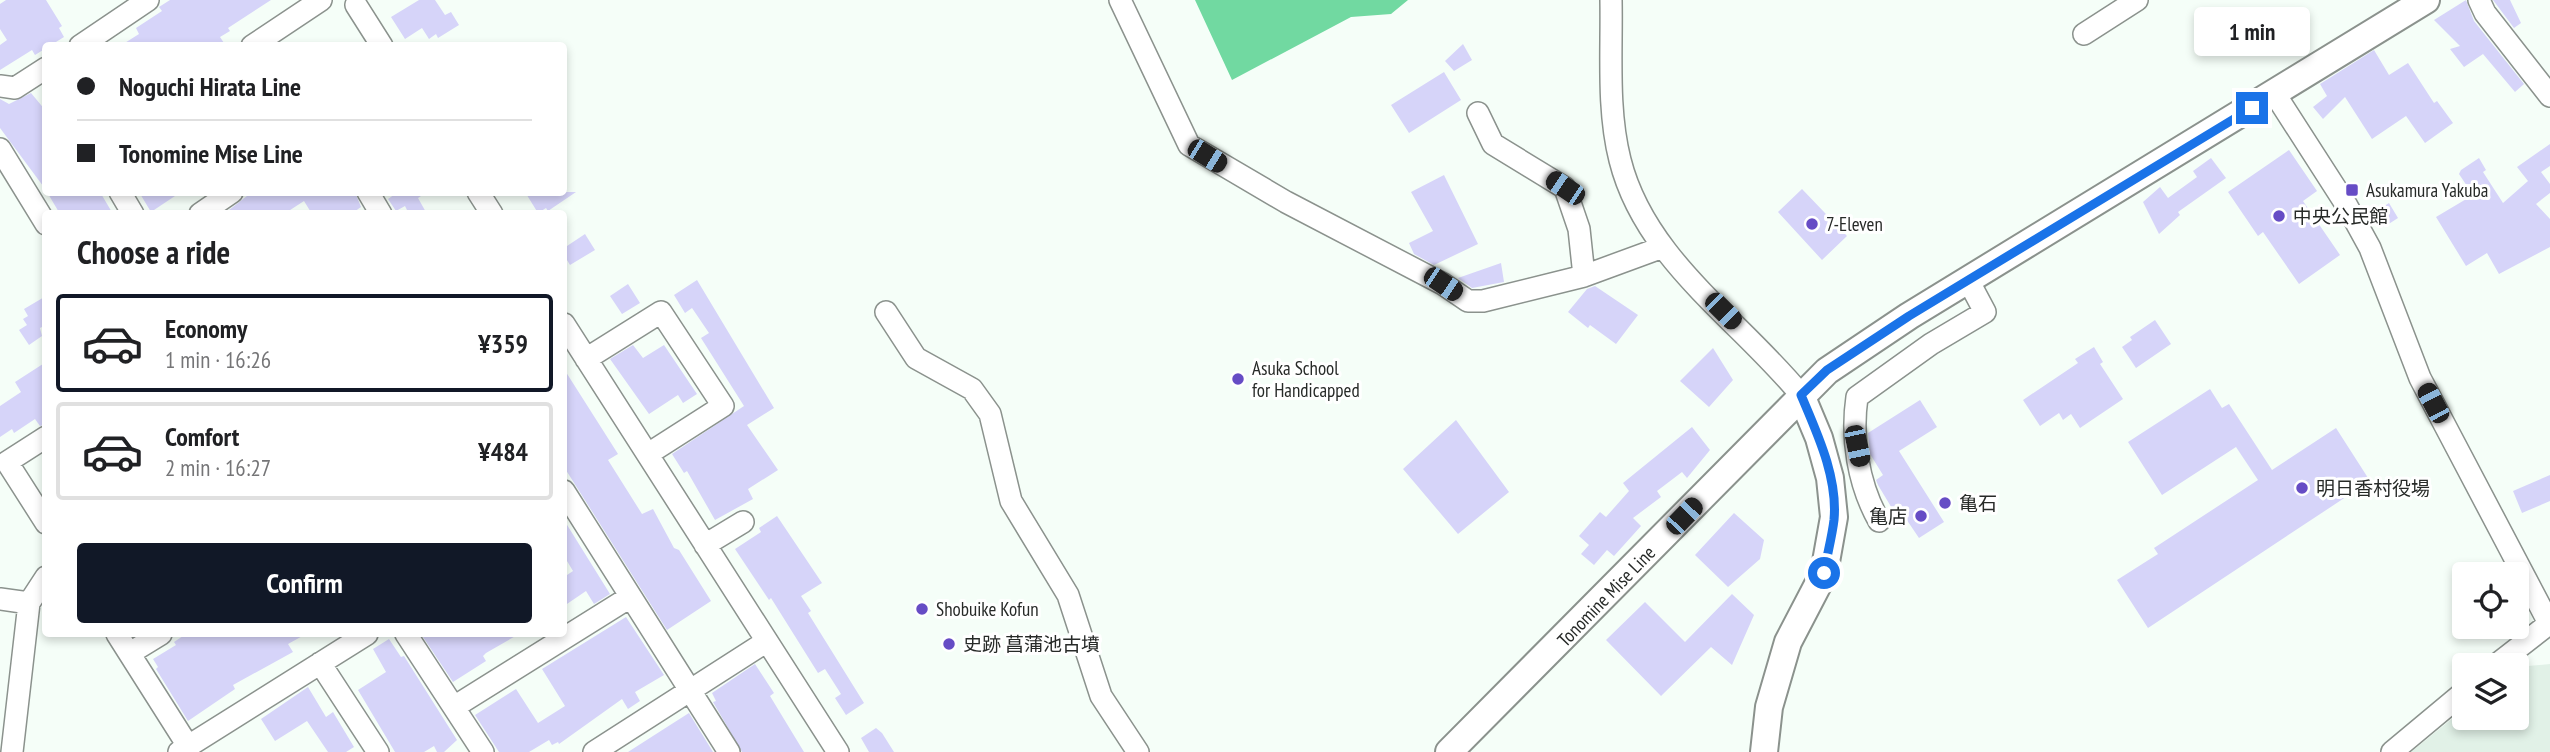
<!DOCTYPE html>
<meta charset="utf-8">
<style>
body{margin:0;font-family:"PT Sans Narrow","Noto Sans JP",sans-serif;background:#f6f6f6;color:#202124;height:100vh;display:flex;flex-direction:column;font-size:26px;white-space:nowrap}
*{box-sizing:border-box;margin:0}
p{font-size:23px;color:#757577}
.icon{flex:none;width:38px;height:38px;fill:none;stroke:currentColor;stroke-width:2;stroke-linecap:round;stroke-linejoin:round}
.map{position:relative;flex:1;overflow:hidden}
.sheet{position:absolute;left:42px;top:210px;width:525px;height:427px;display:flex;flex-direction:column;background:#fff;border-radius:7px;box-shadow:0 4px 10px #0003}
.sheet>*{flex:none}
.top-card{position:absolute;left:42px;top:42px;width:525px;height:154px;border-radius:7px;box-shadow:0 4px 10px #0003;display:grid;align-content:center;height:154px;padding:0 35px;background:#fff}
.controls{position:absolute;left:2452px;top:562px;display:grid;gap:14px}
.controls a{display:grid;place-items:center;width:77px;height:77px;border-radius:7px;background:#fff;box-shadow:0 4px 10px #0003;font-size:35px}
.end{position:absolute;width:32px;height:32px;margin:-16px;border:9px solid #1a73e8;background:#fff;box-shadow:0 0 0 4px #fff}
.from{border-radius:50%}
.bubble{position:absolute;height:49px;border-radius:7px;background:#fff;box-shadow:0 4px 10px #0003;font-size:23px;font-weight:600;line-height:49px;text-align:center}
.car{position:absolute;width:21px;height:42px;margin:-21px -10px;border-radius:9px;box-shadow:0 0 5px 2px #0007;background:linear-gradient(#222 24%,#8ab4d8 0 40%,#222 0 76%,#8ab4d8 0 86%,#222 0)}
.top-card b{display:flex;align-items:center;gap:24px;height:66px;font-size:26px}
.top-card b+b{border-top:2px solid #e0e0e0}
.top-card i{width:18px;height:18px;background:#202124}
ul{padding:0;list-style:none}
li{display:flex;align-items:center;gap:21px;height:98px;margin:0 14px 10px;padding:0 21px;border:4px solid #e0e0e0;border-radius:7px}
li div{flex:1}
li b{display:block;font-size:26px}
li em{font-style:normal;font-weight:600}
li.on{border-color:#111827}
li>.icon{width:63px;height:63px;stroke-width:1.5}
h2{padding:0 35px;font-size:32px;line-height:84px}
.button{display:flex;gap:14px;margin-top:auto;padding:14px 35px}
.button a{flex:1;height:80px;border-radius:7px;background:#111827;color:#fff;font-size:28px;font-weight:600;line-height:80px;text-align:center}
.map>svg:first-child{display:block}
.built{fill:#e1f1e7}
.forest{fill:#71d9a1}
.building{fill:#d6d4f9}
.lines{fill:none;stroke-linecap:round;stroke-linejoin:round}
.minor-casing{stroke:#8b928d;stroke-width:24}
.major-casing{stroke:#8b928d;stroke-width:30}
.minor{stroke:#fff;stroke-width:21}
.major{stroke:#fff;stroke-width:26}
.route{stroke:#1a73e8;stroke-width:9}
.poi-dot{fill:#664cc5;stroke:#fff;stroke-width:2.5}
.labels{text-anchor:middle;stroke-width:6;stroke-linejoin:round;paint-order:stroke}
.poi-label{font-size:19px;fill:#272a28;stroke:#fff;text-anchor:start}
.street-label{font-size:19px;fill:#272a28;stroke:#fff}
</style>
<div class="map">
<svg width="2550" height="752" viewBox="0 0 2550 752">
<rect width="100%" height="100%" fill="#f5fef8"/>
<path class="built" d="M 2550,664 L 2550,752 L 2411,752 L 2464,709 L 2464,718 L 2516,718 L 2517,667 Z"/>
<path class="forest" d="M 1195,0 L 1408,0 L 1391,14 L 1351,17 L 1232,80 Z"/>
<path class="building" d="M 6,0 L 46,0 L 62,26 L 59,28 L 64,37 L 35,55 L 32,50 L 0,70 L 0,45 L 7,40 L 0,29 L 0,4 Z
M 170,0 L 271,0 L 228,28 L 230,31 L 220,37 L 226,46 L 120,46 L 139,34 L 136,28 L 162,11 L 159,7 Z
M 419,0 L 435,0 L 445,15 L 451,12 L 459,25 L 438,38 L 436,34 L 429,39 L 422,28 L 405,39 L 391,17 Z
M 2466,0 L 2474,21 L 2524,84 L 2515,92 L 2483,54 L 2464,67 L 2450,49 L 2460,46 L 2434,20 Z
M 2493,0 L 2510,0 L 2521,23 L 2514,28 Z
M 1463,44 L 1472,60 L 1454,71 L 1445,61 Z
M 2374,50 L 2389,75 L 2408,63 L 2434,103 L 2437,101 L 2453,123 L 2425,143 L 2406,116 L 2372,139 L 2345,97 L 2323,119 L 2313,107 L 2327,96 L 2320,84 Z
M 1444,72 L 1461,100 L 1409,133 L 1391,105 Z
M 31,93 L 46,111 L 46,190 L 0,128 L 0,99 L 9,104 Z
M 2550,144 L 2550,166 L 2541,172 L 2550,184 L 2550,193 L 2536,204 L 2550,219 L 2550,247 L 2499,274 L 2487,253 L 2466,266 L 2436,217 L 2473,195 L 2459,174 L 2461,170 L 2479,158 L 2486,170 L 2483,172 L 2503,203 L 2528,181 L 2517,167 Z
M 2289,150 L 2317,191 L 2303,201 L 2340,255 L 2299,284 L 2263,232 L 2258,236 L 2228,192 Z
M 2211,158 L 2226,178 L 2178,212 L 2180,215 L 2159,234 L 2143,202 L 2160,187 L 2168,198 L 2197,177 L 2193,171 Z
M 1444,175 L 1478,244 L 1434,265 L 1414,254 L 1409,243 L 1433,231 L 1411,192 Z
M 1802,189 L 1847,236 L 1822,260 L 1778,212 Z
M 47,192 L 100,192 L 113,214 L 60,214 Z
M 139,192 L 181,192 L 151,212 Z
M 252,192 L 355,192 L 361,207 L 351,214 L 312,214 L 304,201 L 284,214 L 224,214 Z
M 398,192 L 427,192 L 418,198 L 427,214 L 409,214 L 405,206 L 396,211 L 388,199 Z
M 525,192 L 576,192 L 548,211 L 546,208 L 538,213 Z
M 2389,203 L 2398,218 L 2384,227 L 2375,212 Z
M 585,234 L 595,250 L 570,265 L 564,255 L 564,248 Z
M 1501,263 L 1504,282 L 1472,288 L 1458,278 Z
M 697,280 L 774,408 L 747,425 L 778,470 L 748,489 L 753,499 L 715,520 L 687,471 L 684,473 L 672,454 L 744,406 L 701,338 L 709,333 L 692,308 L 685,313 L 674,295 Z
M 628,284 L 640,303 L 622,314 L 610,296 Z
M 1595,286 L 1638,315 L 1616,344 L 1590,325 L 1588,328 L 1568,312 L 1587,289 Z
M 46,296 L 46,325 L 40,328 L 42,336 L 29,345 L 19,330 L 27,325 L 23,319 L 28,316 L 24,309 Z
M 2155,320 L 2171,344 L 2136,368 L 2122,347 L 2132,340 L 2130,337 Z
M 633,345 L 643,358 L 664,345 L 697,394 L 683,403 L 678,395 L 649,414 L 610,359 Z
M 2094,347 L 2103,362 L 2100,364 L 2123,399 L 2080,428 L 2071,414 L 2063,420 L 2059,413 L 2040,426 L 2023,400 L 2078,363 L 2075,359 Z
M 1713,348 L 1733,380 L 1709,407 L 1680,381 Z
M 46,362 L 46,424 L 40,426 L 35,419 L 14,433 L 12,429 L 0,437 L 0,406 L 21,392 L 15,382 Z
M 564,369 L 618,454 L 608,460 L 642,514 L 653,509 L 674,548 L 679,550 L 711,601 L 667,630 L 564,467 Z
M 2210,389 L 2222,408 L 2229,404 L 2272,470 L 2336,428 L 2370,481 L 2148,628 L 2117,580 L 2158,554 L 2154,548 L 2258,480 L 2236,447 L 2162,495 L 2128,442 Z
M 1920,400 L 1937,427 L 1899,451 L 1944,522 L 1919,538 L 1898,507 L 1893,510 L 1878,485 L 1876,480 L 1883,475 L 1870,454 L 1868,433 Z
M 1456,420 L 1509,492 L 1458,534 L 1403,469 Z
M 1692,427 L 1710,450 L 1687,478 L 1682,472 L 1657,491 L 1661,497 L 1633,518 L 1641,526 L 1614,556 L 1607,550 L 1594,565 L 1581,554 L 1589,545 L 1579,536 L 1600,512 L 1606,517 L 1629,491 L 1623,483 Z
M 2550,475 L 2550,501 L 2522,513 L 2513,491 Z
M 1734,513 L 1764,540 L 1760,559 L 1728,587 L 1695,555 Z
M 777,516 L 822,583 L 801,596 L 811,611 L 808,613 L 864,703 L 846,715 L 835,698 L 841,694 L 825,669 L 818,673 L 771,598 L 769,600 L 735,549 L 761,532 L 759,528 Z
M 564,520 L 610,594 L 594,604 L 586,591 L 564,606 L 564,577 L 573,571 L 564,556 Z
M 1732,594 L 1754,615 L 1732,665 L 1711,647 L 1661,696 L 1606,640 L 1645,602 L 1685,642 Z
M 626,617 L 664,675 L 635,692 L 640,701 L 628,709 L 622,699 L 559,744 L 558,742 L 552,745 L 549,740 L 529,752 L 499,752 L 475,715 L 516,689 L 538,723 L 565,706 L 542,669 Z
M 186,634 L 306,634 L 288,644 L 293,652 L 233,685 L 235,689 L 188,721 L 156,669 L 158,667 L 153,659 L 176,645 L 174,642 Z
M 421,634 L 519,634 L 486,653 L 483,656 L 486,661 L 453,682 Z
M 389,639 L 401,657 L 404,656 L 457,740 L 444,752 L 437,752 L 434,746 L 424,752 L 395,752 L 358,690 L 386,672 L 373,649 Z
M 755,664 L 774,693 L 770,696 L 804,752 L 742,752 L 713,702 L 716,701 L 712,693 Z
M 308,687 L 326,717 L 333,712 L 354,747 L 346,752 L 328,752 L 307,721 L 275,741 L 261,719 Z
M 689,713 L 713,752 L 628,752 L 667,727 Z
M 876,728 L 882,733 L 894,752 L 869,752 L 861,738 Z"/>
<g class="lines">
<g class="minor-casing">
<path id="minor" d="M 1120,0 L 1189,145 L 1286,202 L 1443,284 L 1468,301 L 1483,301 L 1584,276 L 1663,247
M 1611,0 C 1612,52 1607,109 1620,160 C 1645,260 1739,319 1801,395
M 2479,0 L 2485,13 L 2550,96
M 356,5 L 382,46
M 2084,34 L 2137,0
M 80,46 L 148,0
M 252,46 L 321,0
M 0,86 L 15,88 L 46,68
M 2275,94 L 2347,206 L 2370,248 L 2420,378 L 2550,625
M 1478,113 L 1493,144 L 1565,188 L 1579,229 L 1584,276
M 0,149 L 46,224
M 120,192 L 133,214
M 368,192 L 381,214
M 478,192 L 492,214
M 200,214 L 232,192
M 886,312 L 916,358 L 972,389 L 990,414 L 1011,501 L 1068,595 L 1101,696 L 1138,752
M 564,324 L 838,752
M 586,359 L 661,312 L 723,406 L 648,454
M 46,437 L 7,462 L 46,523
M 564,491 L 729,752
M 1879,521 C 1858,484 1851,438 1857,397 L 1931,344 L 1985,312 L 1968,280
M 705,545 L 743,522
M 0,599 L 29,603
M 117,634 L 188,746
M 406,634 L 483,752
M 130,653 L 161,634
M 320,663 L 378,752
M 2496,665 L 2550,623
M 454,707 L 630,597
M 12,752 L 29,603 L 46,577
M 179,752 L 367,634
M 594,752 L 767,641
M 2392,752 L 2464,692"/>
</g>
<g class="major-casing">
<path id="major" d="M 1449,752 L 1827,371 L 1909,316 L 2426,0
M 1764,752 L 1769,707 L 1788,642 L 1824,573 L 1834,517 L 1830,478 L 1819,438 L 1801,395"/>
</g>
<use href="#minor" class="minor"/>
<use href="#major" class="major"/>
</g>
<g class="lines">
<path class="route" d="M 1824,573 C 1827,555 1832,537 1834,520 C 1838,477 1817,433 1801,395 L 1827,370 L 1909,316 L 2252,108"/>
</g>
<g class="poi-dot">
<rect x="2345" y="183" width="14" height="14" rx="3.5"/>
<circle cx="2279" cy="216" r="7"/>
<circle cx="1812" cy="224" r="7"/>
<circle cx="1238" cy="379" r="7"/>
<circle cx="2302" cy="488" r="7"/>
<circle cx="1945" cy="503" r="7"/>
<circle cx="1921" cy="516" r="7"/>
<circle cx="922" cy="609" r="7"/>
<circle cx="949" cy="644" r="7"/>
</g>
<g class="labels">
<g class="poi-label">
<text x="2366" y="197">Asukamura Yakuba</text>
<text x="2293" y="223">中央公民館</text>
<text x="1826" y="231">7-Eleven</text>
<text x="1252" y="375">Asuka School<tspan x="1252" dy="22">for Handicapped</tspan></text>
<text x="2316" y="495">明日香村役場</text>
<text x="1959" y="510">亀石</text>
<text x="1907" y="523" text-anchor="end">亀店</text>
<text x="936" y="616">Shobuike Kofun</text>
<text x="963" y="651">史跡 菖蒲池古墳</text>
</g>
<g class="street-label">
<text transform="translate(1606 596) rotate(-46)" y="7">Tonomine Mise Line</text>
</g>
</g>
</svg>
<div class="controls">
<a><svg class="icon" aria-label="locate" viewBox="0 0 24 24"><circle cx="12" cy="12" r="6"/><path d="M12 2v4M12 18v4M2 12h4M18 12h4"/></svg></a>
<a><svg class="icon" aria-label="layers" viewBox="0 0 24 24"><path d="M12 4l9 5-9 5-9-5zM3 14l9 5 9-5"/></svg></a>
</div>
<i class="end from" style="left:1824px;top:573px"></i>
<i class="end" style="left:2252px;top:108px"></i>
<div class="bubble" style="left:2194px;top:7px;width:116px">1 min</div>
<i class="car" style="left:1207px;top:156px;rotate:122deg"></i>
<i class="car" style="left:1565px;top:188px;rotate:304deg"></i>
<i class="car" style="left:1443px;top:284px;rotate:124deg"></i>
<i class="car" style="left:1723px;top:311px;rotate:135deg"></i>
<i class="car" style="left:2433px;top:403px;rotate:332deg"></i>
<i class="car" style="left:1857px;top:446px;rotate:168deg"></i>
<i class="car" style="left:1684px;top:516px;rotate:44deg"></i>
<div class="top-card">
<b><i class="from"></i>Noguchi Hirata Line</b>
<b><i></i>Tonomine Mise Line</b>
</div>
<section class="sheet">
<h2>Choose a ride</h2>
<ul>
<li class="on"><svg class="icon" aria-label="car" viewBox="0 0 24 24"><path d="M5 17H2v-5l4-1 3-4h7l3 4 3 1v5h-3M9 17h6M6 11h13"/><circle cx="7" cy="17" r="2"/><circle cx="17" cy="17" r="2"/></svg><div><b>Economy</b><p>1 min · 16:26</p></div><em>¥359</em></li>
<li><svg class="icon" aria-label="car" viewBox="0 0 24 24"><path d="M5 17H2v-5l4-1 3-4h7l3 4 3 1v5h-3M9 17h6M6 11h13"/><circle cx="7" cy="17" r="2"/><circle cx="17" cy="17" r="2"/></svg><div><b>Comfort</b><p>2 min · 16:27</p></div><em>¥484</em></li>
</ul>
<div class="button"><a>Confirm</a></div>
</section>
</div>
